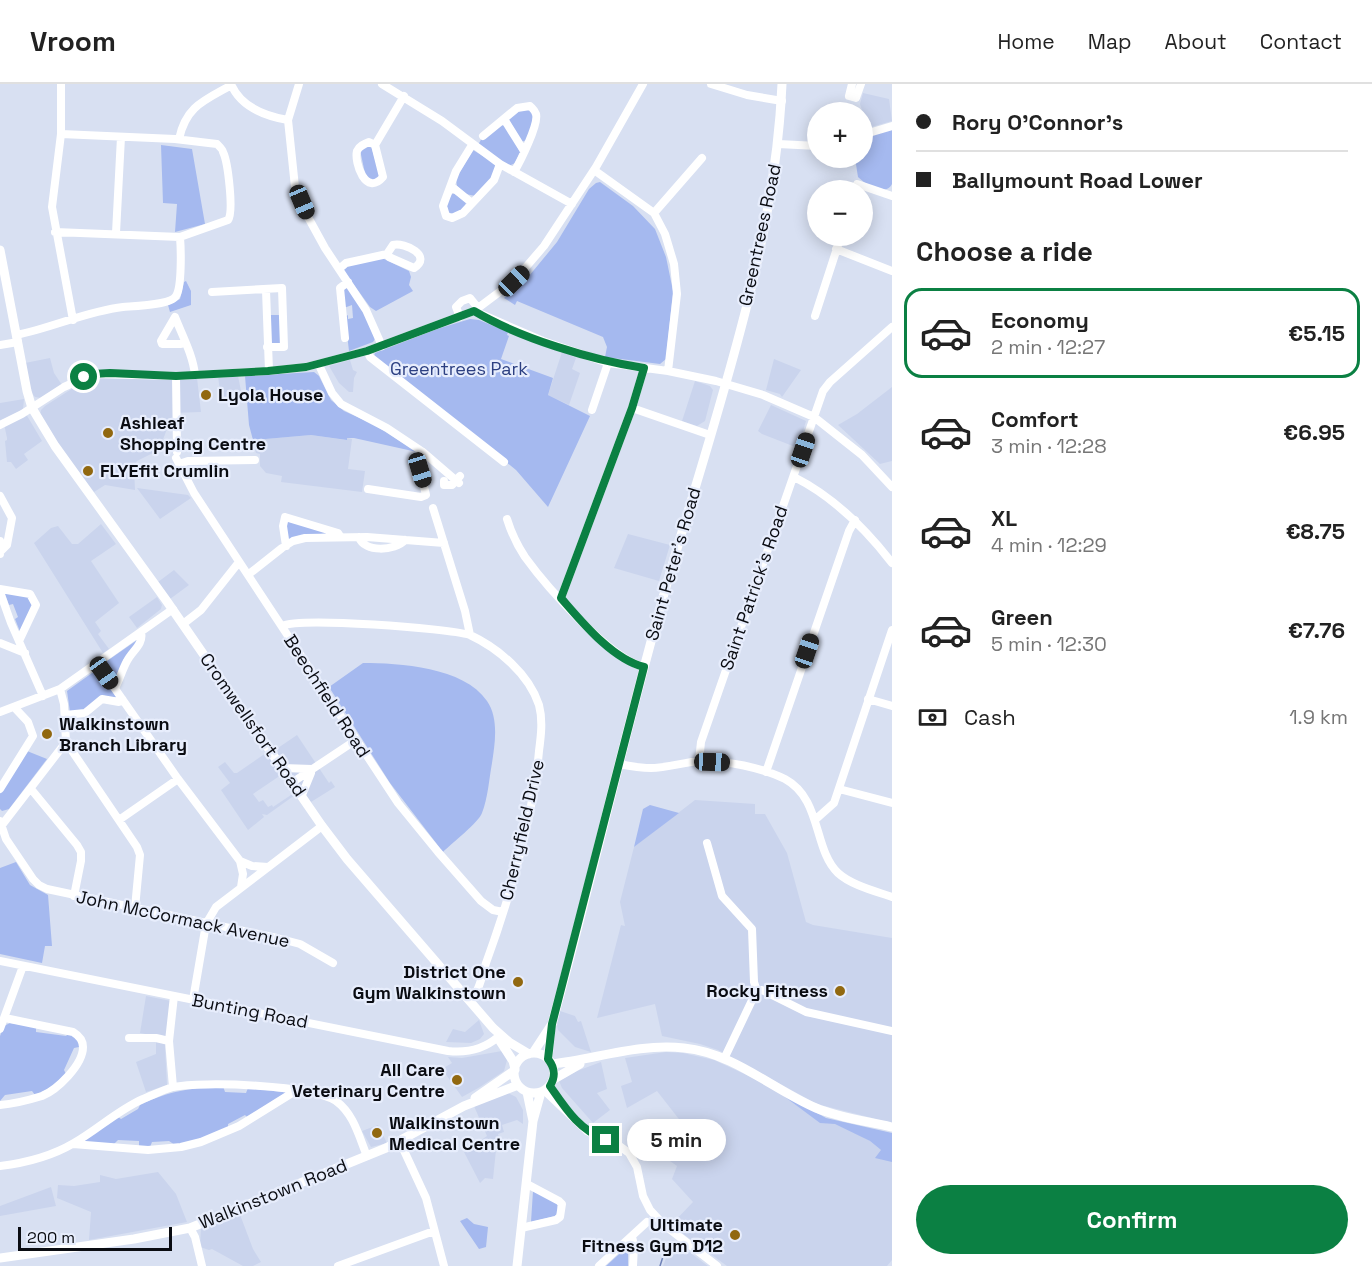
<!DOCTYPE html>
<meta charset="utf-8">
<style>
body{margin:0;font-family:"Space Grotesk",sans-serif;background:#f6f6f6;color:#222;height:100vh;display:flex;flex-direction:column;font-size:22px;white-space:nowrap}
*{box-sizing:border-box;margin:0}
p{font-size:20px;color:#767676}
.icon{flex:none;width:33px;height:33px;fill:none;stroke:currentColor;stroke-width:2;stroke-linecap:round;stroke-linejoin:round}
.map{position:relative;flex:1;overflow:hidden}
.sheet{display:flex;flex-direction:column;background:#fff;width:480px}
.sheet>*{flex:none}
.top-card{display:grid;align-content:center;height:132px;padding:0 24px;background:#fff}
.buttons{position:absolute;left:807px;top:18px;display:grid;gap:12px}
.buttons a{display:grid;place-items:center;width:66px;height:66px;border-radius:50%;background:#fff;box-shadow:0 3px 15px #0003;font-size:30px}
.scale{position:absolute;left:18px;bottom:15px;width:154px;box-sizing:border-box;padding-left:6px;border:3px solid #0a0c12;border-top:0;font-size:16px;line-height:21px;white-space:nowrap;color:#0a0c12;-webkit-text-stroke:4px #e7edfc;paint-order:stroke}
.end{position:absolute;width:27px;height:27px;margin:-14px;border:8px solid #0b8043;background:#fff;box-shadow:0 0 0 3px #fff}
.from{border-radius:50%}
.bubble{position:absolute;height:42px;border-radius:21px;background:#fff;box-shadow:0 3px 15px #0003;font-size:20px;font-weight:700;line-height:42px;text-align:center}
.car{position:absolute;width:18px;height:36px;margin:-18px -9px;border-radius:8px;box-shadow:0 0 4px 2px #0007;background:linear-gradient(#222 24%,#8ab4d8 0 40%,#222 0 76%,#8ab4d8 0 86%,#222 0)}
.top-card b{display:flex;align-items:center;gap:21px;height:57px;font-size:22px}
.top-card b+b{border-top:2px solid #e0e0e0}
.top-card i{width:15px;height:15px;background:#222}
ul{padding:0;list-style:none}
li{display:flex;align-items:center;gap:18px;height:90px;margin:0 12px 9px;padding:0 12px;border:3px solid transparent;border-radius:18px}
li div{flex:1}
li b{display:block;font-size:22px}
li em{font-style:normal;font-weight:700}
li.active{border-color:#0b8043}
li>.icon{width:54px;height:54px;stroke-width:1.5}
h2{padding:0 24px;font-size:27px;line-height:72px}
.pay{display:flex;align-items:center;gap:15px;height:66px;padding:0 24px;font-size:22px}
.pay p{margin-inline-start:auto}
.primary-button{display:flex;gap:12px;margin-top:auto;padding:12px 24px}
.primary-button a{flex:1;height:69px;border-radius:36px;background:#0b8043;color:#fff;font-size:24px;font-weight:700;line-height:69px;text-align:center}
header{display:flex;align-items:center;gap:36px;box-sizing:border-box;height:84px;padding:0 30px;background:#fff;border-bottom:2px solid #e0e0e0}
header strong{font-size:28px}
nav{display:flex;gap:33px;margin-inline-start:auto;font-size:21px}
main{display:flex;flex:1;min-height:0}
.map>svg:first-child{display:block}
.built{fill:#cad4ed}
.green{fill:#a5b9ef}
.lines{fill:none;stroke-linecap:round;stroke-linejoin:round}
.stream{stroke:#6f82b8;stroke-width:1.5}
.minor{stroke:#fff;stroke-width:8}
.major{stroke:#fff;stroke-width:9}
.route{stroke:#0b8043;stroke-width:8}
.poi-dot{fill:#916810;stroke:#e7edfc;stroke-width:2}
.labels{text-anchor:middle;stroke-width:4.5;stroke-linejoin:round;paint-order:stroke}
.street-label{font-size:18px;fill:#0a0c12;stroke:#e7edfc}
.park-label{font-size:18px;fill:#2d4082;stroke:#e7edfc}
.poi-label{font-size:18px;font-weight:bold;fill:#0a0c12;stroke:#e7edfc;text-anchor:start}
</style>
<header>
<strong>Vroom</strong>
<nav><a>Home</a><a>Map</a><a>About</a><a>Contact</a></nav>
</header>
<main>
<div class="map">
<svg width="892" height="1182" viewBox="0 0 892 1182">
<rect width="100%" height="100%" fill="#d8e0f2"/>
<path class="built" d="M 863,9 L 889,15 L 892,37 L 868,44 L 860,20 Z
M 562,268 L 576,274 L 572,285 L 580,289 L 569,321 L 548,311 Z
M 50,274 L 54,289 L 62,301 L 41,314 L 35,313 L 31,308 L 25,279 Z
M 774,275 L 801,286 L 782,313 L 780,310 L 766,306 Z
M 350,276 L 353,286 L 357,288 L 354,294 L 353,308 L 349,308 L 339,299 L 329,282 Z
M 218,292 L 238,292 L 242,312 L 221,315 Z
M 101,294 L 197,294 L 201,328 L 173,329 L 173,340 L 167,345 L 159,366 L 137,377 L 134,383 L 135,406 L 105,401 L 94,408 L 53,354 L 40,331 L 41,326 L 45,322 L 81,299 Z
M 695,297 L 710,302 L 713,306 L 705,337 L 697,342 L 682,337 Z
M 892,303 L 892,377 L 880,380 L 838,341 L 857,330 Z
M 24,315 L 23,325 L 42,357 L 24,370 L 28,376 L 16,385 L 11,378 L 7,378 L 5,357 L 7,356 L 7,354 L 3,335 L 0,337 L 0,319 Z
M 771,321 L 806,337 L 798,364 L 762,350 L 758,347 Z
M 311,351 L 346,356 L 347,354 L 352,355 L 348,385 L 365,387 L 362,408 L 281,398 L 282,392 L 266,389 L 260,382 L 260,370 L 256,369 L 253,356 Z
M 137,404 L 188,411 L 191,414 L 160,435 Z
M 101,440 L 116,460 L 91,477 L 119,519 L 95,538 L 101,547 L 98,550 L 109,565 L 103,569 L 34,459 L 51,444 L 58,442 L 72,460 L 78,460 Z
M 628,450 L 670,461 L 659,497 L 614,484 Z
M 174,486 L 189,501 L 170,515 L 158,498 Z
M 157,513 L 162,521 L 161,525 L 137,544 L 129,533 Z
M 297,651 L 329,699 L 331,697 L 335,703 L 311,718 L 275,666 Z
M 266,669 L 281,691 L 253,710 L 259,718 L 263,716 L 268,723 L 272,721 L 273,723 L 294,709 L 295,711 L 267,731 L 262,730 L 264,733 L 248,746 L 221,706 L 230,699 L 218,683 L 225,678 L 234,689 L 237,689 Z
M 695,716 L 755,720 L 755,730 L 765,730 L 787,769 L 806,838 L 813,841 L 892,854 L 892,1039 L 817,1020 L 718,966 L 700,960 L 662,952 L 655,920 L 597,934 L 621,841 L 625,842 L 620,818 L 634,763 Z
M 146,912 L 171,917 L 165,963 L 167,1001 L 146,1008 L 136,978 L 156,970 L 156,952 L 140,949 Z
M 560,927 L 575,932 L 578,938 L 581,937 L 591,968 L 575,963 L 558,946 L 557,942 Z
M 479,936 L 484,950 L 480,955 L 471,959 L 446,958 L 453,945 L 465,948 Z
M 502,967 L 507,976 L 504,987 L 480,1003 L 462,1013 L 442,985 L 452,979 L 448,973 L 462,974 Z
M 666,968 L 683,969 L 714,976 L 751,993 L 799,1020 L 870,1057 L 892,1075 L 892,1176 L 887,1182 L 727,1182 L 671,1141 L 693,1118 L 672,1095 L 677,1082 L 659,1069 L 682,1039 L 657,1007 L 627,1024 L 621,1002 L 632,998 L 625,974 Z
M 601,978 L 607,1005 L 597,1009 L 610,1026 L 593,1039 L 562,1004 L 559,997 L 577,987 Z
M 508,1009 L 516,1013 L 523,1026 L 523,1040 L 517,1036 L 502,1041 L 504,1048 L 498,1050 L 502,1063 L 496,1066 L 493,1095 L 485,1094 L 480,1099 L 464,1068 L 487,1052 L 474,1022 Z
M 378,1041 L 387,1059 L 371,1063 L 362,1047 Z
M 158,1088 L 176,1110 L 187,1138 L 89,1156 L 91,1128 L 57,1114 L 58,1101 L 74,1102 L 100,1098 L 100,1091 L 116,1095 Z
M 51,1103 L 56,1122 L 0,1132 L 0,1122 Z
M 239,1128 L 253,1165 L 261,1178 L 253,1182 L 243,1182 L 212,1165 L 209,1166 L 200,1163 L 201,1143 Z
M 673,1156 L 708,1182 L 663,1182 Z"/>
<path class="green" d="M 522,25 L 531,26 L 534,36 L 526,56 L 522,58 L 509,36 Z
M 501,41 L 506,42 L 520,68 L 515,79 L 509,82 L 478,61 L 482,54 Z
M 892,44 L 892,100 C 885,113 866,101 858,93 L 855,74 L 862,74 L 863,54 Z
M 161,61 L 192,65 L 205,140 L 175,148 L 177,120 L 163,119 Z
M 365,62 L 371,62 L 380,92 L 375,97 L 366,94 L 360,66 Z
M 473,66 L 496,80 L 492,96 L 476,112 L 465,110 L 457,102 L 456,95 Z
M 600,98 L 633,122 L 655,145 L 666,173 L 673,207 L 666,275 L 660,280 L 605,273 L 607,263 L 603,253 L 517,217 L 515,221 L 504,214 L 529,192 L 557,158 L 589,105 L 596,99 Z
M 452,110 L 455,110 L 466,118 L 465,124 L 454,131 L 448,128 L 446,120 Z
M 382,174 L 409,187 L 411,193 L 409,201 L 413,207 L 376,227 L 370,223 L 344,187 L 344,183 Z
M 186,197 L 191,207 L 191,221 L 170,228 L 168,221 L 180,215 L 184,198 Z
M 347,203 L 364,227 L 375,255 L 373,258 L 349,267 L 345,233 L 348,231 L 348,235 L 353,234 L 352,221 L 344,224 L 343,206 Z
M 269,231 L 280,231 L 283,259 L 270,261 Z
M 470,235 L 479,236 L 508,248 L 507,251 L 509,252 L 501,275 L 553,294 L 548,311 L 590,332 L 548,423 L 516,386 L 374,272 L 375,269 L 437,245 Z
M 314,288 L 319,292 L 331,316 L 344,327 L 373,340 L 417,368 L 354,354 L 347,354 L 347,356 L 311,351 L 253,356 L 249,341 L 245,292 Z
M 286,437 L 332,449 L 309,451 L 288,457 Z
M 4,507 L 28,511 L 34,517 L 21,550 L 15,535 L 18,533 L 13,520 L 9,521 Z
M 140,554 L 115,598 L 106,584 L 107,577 Z
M 363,579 C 399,579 464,583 487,617 C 499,634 495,660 492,679 C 489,695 488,714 482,729 C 479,738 451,760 443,768 L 390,699 L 329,603 Z
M 92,589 L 97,589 L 117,613 L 101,613 L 86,627 L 70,628 L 67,607 Z
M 27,667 L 47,675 L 9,725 L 2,727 L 0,725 L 0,708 Z
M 650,721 L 679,729 L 634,763 L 643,725 Z
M 16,778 L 30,801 L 48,811 L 52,862 L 45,862 L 42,879 L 0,870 L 0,784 Z
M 10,939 L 36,943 L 36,948 L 66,952 L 70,948 L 78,955 L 79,963 L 74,964 L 64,986 L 66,990 L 50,1004 L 35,1011 L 32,1007 L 5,1011 L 0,1017 L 0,952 L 4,942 Z
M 223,1002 L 225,1008 L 246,1009 L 248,1004 L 291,1009 L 249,1035 L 245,1031 L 228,1040 L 228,1044 L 200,1057 L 175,1061 L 169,1057 L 152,1058 L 150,1063 L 139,1062 L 139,1057 L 118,1056 L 114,1060 L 81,1058 L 117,1032 L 121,1035 L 138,1025 L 140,1021 C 168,1007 192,1004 223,1002 Z
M 777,1007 L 826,1034 L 892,1049 L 892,1078 L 875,1074 L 881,1066 L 870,1057 L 835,1040 L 820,1039 Z
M 533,1107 L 557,1119 L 558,1128 L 555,1132 L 531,1138 Z
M 467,1134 L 474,1140 L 488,1143 L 486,1163 L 479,1165 L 460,1137 Z
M 628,1162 L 628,1182 L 606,1182 Z"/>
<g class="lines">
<path class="stream" d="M 660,1182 L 667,1160"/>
<path class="minor" d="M 61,0 L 61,50 L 52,123 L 73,236
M 231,0 C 240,22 265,32 288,36
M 299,0 L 288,36 L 295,103 L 308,133 L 325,164 L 366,226 L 382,262
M 382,0 L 442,37 L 500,80 L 572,120
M 711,0 L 747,11 L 782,17
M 852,0 L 849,12 L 856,14 L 861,0
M 504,35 L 524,67
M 862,51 L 892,42
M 483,52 L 517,24 L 530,22 C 533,25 534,25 536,30 C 539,40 520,78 514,88
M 179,55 C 186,23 203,17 230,2
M 369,58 L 375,61 L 383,93 C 366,113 354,79 357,67 C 359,62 364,60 369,58 Z
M 778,60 L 818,62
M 375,61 L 404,12
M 472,61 L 456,87 L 443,122 L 446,132 L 452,134 L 463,129 L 494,96 L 500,80
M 594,86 L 654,129 L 665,150 L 674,180 L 677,210 L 668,287
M 451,102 L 472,119
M 854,106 L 857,100 L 892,112
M 654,129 L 702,74
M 55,148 L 180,153 L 228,136 C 234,128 228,78 223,68 C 223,66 218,61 217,60 L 175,55 L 61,50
M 116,149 L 121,53
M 836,165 L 892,187
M 339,185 L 346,179 L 387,170 L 393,161 C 405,158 433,172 414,184 L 389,173 L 387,170
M 266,206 L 269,287
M 212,208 L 282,204 L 284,263 L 267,263
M 474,227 L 543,257 L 608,279 L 668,287 L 716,297 L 763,311 L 814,333 L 862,371 L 892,403
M 815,232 L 841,152
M 460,233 L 456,223 L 462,217 L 470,214 L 478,224
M 16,251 C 52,244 87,227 123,223 C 134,222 171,221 176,212 C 182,203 181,165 180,153
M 345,254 L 340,204 L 348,198
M 185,259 L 180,260 L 162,260 L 161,257 L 175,233 C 182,251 193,271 195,291
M 0,261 L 18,258
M 367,267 L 370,273 L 504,378
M 319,281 L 332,309 L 341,320 L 387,344 L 423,368 L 459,399
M 176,292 L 177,368
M 632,324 L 710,351
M 592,326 L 608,279
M 0,341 L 22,330 L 64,303 L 93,290 L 176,292 L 269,287 L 306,283 L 367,267 L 474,227 L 514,197 L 544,162 L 596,83 L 643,0
M 176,374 L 194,409 L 398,719 L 438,768 L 481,817 L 493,826 L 503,828
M 179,380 L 188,377 L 255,376
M 794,393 C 834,413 865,444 892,479
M 444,397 L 444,401 L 452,401 L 460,392
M 368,405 L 421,413 L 426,411 L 420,386 L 420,371 L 423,368
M 0,412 L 12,434 L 7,461 L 0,468
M 433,424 L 465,527 L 470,551 C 498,564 529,590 539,621 C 543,636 541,652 539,667 C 533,734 509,816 486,879 C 482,892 479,908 470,917
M 507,435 C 511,448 517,461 525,473 C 546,502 610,575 644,583
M 359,453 C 364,469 395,467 405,456
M 0,457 L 0,470
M 286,462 L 283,442 L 285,433 L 338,449 L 340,452
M 249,490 L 282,464 L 293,457 L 305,454 L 367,453 L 444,459
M 0,505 L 30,510 L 36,521 L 19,557
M 0,508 L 11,539 L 43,612
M 561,514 L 632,324 L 644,284
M 183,540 L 201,526 L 239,478
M 282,542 C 300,533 446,544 470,551
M 0,559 L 25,569
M 97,579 L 178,695 L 240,777 L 252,782 L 268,783
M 115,604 C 120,595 122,586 127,577 C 132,567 144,560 141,548
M 868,615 L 892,622
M 0,628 L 60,605 L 173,525
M 65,631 L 85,629 L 102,615 L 119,618 L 123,616
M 66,658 L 137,763 L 140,771 L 135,824
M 699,677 L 701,658 L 823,307 L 830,298 L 892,243
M 619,680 C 629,682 640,684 651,684 C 668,684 684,678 701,677 C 725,676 763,684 785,695 C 822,715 813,765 838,789 C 851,801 875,807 892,813
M 283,684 L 312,685
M 766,688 L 849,447 L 855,436
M 293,698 L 356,656
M 0,705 L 33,652 L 28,638 L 14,623
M 31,705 L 77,761 L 81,768 L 81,777 L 74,812
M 839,705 L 892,719
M 302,711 L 311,689
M 816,735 L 834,719 L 892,546
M 119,736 L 178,695
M 0,737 L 6,755 L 33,795 L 39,801 L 47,805 L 277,854 L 300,860 L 333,879
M 2,741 L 66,658 L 64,620 L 60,605
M 707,759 L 722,812 L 752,845 L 754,898 L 757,907
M 240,777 L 243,790 L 241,803
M 0,877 L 448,967 C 466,969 484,965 498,953
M 193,916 L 206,840 L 216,823 L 322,742
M 0,945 L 23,882
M 129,954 L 156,954 L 169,957
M 724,975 L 755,910 L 757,907 L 762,906 L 806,928 L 892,947
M 550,1002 L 559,1016
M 173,1003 L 169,957 L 174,912
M 545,1007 L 587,1047 L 618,1061 L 629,1069 L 637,1083 L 643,1112 L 650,1126 L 663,1140 L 717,1182
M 0,1021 C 13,1020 29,1016 42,1012 C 57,1006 83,981 83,963 C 83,956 78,951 73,948 L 5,934
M 400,1058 L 426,1114 L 444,1182
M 73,1060 L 148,1066 L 181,1063 L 201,1058 L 239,1042 L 297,1006
M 0,1082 C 25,1079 52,1072 74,1059 C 97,1046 118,1026 143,1015 C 153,1011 163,1006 173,1003 C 203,997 312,1001 336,1017 C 354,1030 359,1053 367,1072
M 190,1144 L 195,1153 L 202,1182
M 521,1144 L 556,1136 L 560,1133 L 562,1120 L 559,1117 L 527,1100
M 632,1153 L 634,1161 L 633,1182
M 338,1182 L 434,1147
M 599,1182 L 647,1138"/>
<path class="major" d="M 0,166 L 27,307 L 32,324 L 55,362 L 166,516 L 322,742 L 347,775 L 493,944 L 509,958 L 529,970
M 498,954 L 513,977 L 515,985
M 533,969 L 552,940 L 555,929 C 596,780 629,630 672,482 C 717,326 775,163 782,0
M514 989a20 20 0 1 1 40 0a20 20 0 1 1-40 0Z
M 548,975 L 551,942
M 552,980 C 596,975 639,959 684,964 C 734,969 772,1005 816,1024 C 839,1034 867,1037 892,1043
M 554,995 L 580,980
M 527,1008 L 533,1037
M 475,1014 L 515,986
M 0,1174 L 134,1155 L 190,1144 L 386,1064 L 464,1022 L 518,1001
M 517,1182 L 533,1037 L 541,1008"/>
</g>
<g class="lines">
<path class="route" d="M 84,293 L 93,290 L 110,289 L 176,292 L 268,287 L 306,283 L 367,267 L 474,227 C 520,254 591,276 644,284 L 632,324 L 561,514 C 582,538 612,575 644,583 L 552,940 L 548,975 C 555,984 556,992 550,1002 C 566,1025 579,1046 606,1056"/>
</g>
<g class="poi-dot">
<circle cx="206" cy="311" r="6"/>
<circle cx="108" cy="349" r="6"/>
<circle cx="88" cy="387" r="6"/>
<circle cx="47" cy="650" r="6"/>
<circle cx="518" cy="898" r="6"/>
<circle cx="840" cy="907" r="6"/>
<circle cx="457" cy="996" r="6"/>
<circle cx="377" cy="1049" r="6"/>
<circle cx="735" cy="1151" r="6"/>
</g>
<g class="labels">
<g class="street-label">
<text transform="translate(760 151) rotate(-78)" y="6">Greentrees Road</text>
<text transform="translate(673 480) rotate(-74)" y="6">Saint Peter's Road</text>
<text transform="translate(754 504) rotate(-71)" y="6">Saint Patrick's Road</text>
<text transform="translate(327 612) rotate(57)" y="6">Beechfield Road</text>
<text transform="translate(253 641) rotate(55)" y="6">Cromwellsfort Road</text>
<text transform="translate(522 746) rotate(-77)" y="6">Cherryfield Drive</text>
<text transform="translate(183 835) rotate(12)" y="6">John McCormack Avenue</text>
<text transform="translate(250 927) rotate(11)" y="6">Bunting Road</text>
<text transform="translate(273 1110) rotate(-22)" y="6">Walkinstown Road</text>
</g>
<g class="park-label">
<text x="459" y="291">Greentrees Park</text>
</g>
<g class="poi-label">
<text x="218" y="317">Lyola House</text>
<text x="120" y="345">Ashleaf<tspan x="120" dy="21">Shopping Centre</tspan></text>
<text x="100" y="393">FLYEfit Crumlin</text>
<text x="59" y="646">Walkinstown<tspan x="59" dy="21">Branch Library</tspan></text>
<text x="506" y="894" text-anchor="end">District One<tspan x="506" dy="21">Gym Walkinstown</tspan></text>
<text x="828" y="913" text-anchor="end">Rocky Fitness</text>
<text x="445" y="992" text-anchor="end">All Care<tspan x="445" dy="21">Veterinary Centre</tspan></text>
<text x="389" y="1045">Walkinstown<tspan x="389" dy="21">Medical Centre</tspan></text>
<text x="723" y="1147" text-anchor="end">Ultimate<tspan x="723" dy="21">Fitness Gym D12</tspan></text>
</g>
</g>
</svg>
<div class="buttons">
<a>+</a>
<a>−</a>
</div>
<div class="scale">200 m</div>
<i class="end from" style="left:84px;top:293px"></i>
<i class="end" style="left:606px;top:1056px"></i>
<div class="bubble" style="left:627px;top:1035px;width:99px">5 min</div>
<i class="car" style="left:302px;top:118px;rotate:157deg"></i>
<i class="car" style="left:514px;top:197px;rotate:46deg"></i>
<i class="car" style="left:803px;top:366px;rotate:19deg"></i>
<i class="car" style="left:420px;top:386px;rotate:163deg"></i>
<i class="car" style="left:807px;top:567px;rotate:19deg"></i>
<i class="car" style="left:104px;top:589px;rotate:145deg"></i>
<i class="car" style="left:712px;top:678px;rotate:92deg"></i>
</div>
<section class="sheet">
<div class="top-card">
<b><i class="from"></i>Rory O'Connor's</b>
<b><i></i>Ballymount Road Lower</b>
</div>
<h2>Choose a ride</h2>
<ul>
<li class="active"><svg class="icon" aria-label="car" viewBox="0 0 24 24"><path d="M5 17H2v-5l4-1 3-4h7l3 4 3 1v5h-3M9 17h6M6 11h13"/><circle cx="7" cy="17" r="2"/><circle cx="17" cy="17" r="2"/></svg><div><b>Economy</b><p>2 min · 12:27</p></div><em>€5.15</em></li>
<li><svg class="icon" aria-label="car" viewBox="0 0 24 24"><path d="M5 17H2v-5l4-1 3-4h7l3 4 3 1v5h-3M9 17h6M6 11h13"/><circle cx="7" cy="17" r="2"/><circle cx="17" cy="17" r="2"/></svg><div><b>Comfort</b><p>3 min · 12:28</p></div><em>€6.95</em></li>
<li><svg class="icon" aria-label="car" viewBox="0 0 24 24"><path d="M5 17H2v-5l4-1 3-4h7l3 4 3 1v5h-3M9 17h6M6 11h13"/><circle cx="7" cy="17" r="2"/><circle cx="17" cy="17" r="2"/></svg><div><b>XL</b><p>4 min · 12:29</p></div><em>€8.75</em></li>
<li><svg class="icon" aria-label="car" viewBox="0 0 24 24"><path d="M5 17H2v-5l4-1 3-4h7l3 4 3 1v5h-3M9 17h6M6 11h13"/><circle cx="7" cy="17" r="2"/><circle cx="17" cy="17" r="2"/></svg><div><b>Green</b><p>5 min · 12:30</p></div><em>€7.76</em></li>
</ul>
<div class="pay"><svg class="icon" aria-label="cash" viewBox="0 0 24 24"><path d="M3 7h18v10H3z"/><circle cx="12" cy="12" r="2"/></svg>Cash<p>1.9 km</p></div>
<div class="primary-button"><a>Confirm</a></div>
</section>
</main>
